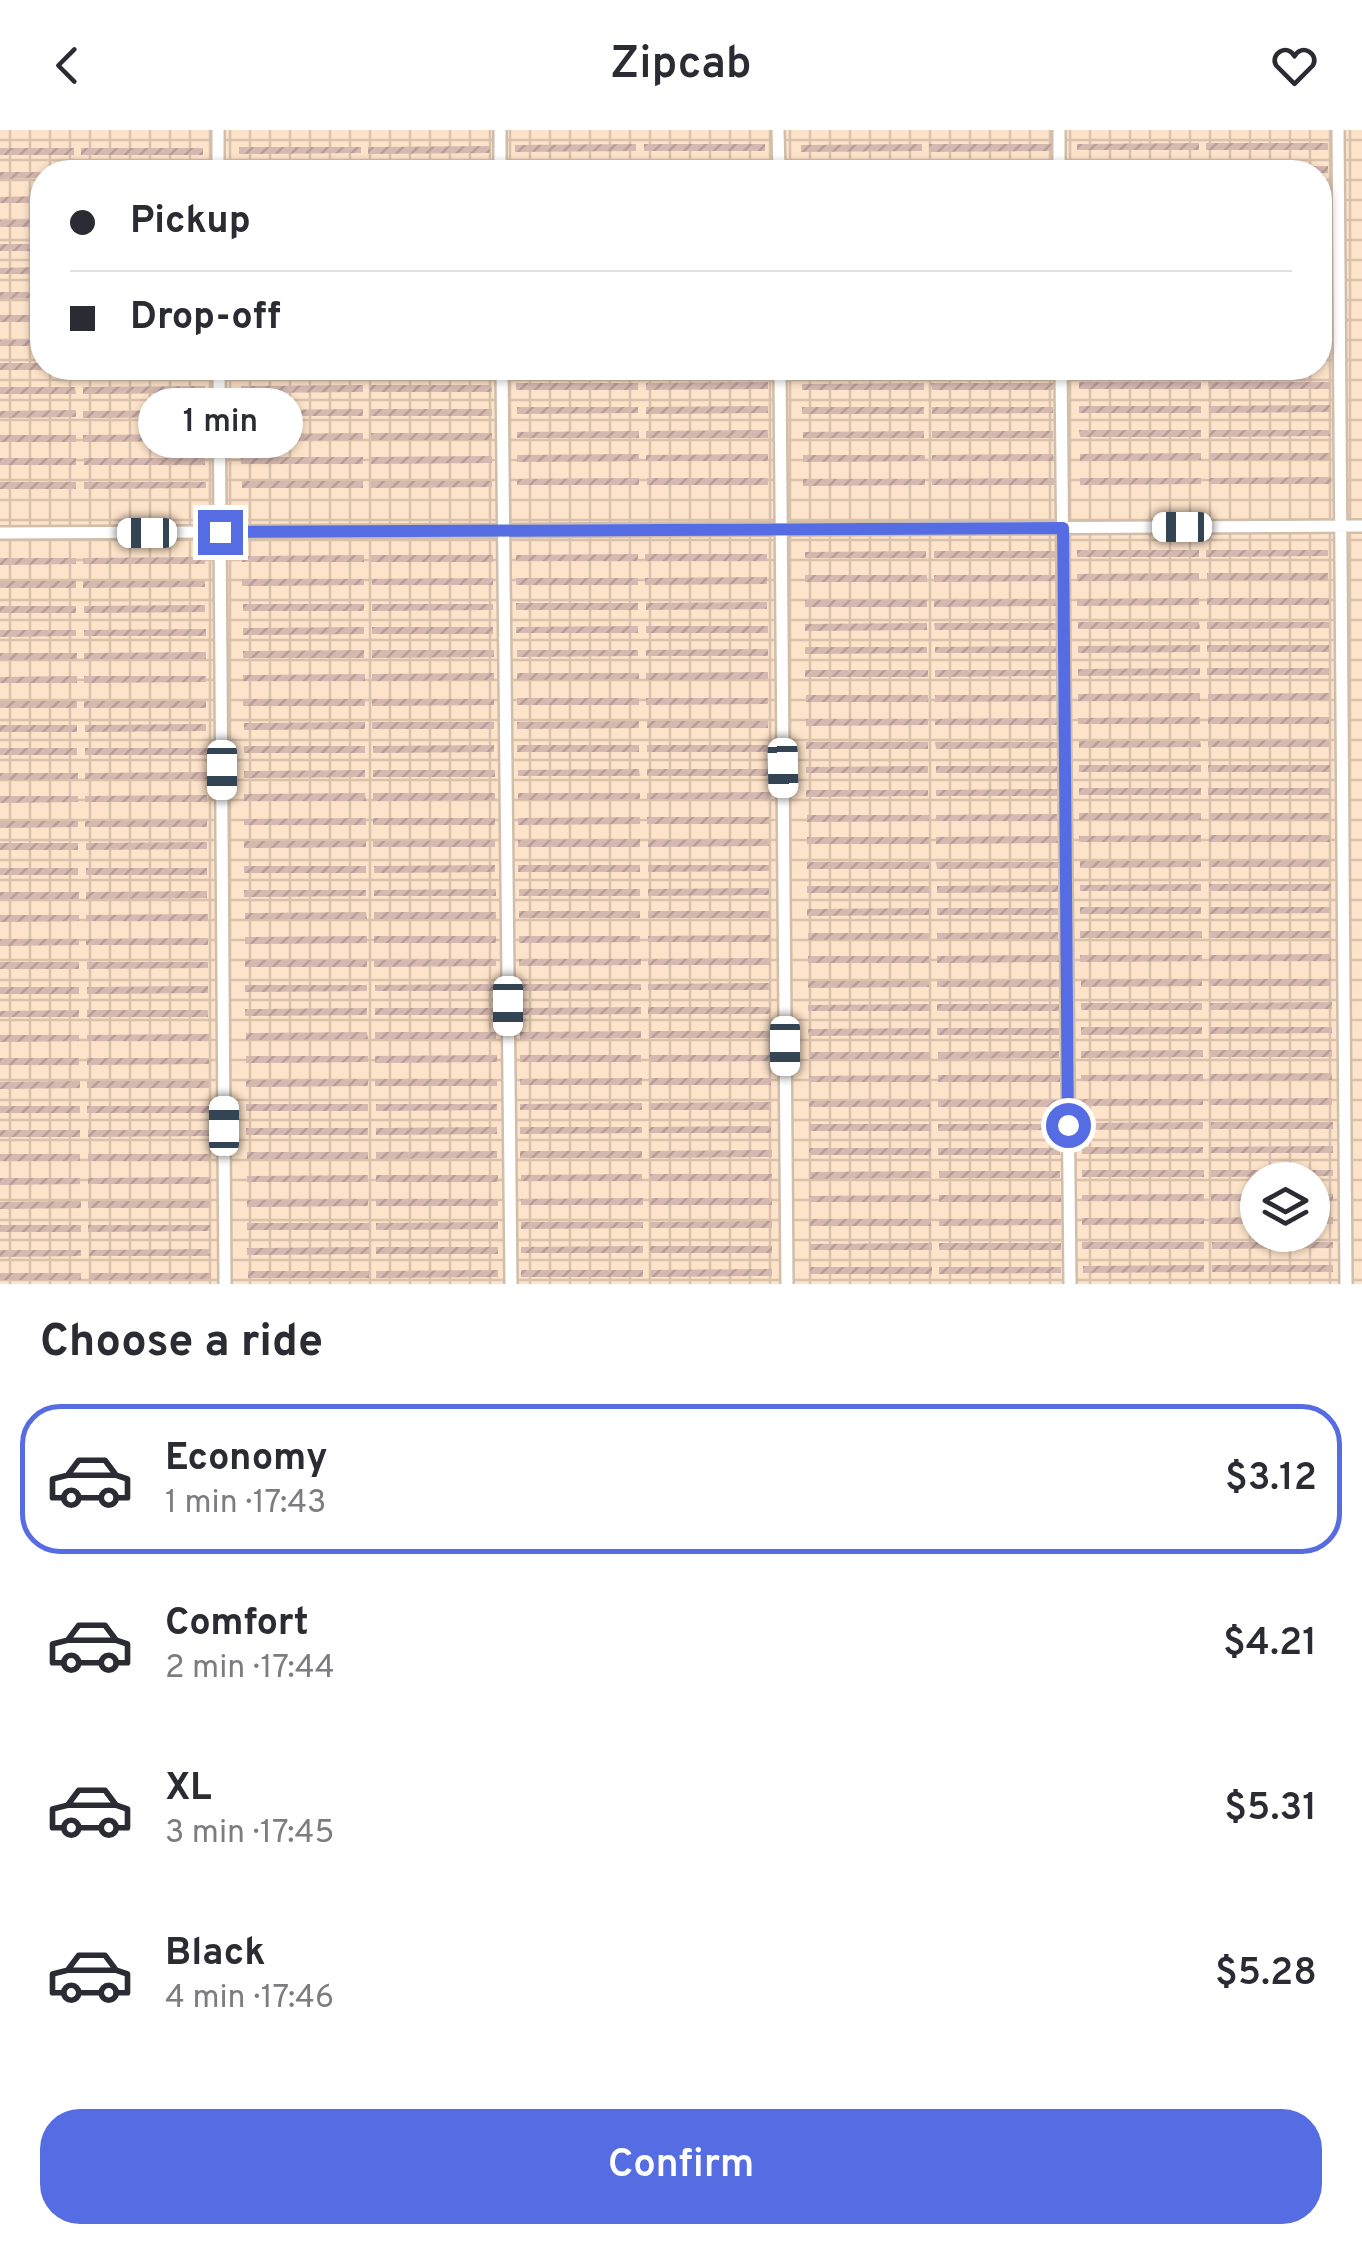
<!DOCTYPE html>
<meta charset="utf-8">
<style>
body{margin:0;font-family:Overpass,sans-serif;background:#f2f2f3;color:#2b2b33;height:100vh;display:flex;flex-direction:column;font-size:38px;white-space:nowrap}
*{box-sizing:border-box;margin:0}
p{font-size:32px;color:#7c7c81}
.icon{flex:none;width:55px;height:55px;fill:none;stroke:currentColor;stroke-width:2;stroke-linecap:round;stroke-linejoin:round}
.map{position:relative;height:1154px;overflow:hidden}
.drawer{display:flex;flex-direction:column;background:#fff;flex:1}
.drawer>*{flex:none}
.top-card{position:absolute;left:30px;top:30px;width:1302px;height:220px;border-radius:40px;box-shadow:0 2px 8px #0004;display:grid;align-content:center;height:220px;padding:0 40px;background:#fff}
.controls{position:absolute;left:1240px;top:1032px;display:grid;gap:20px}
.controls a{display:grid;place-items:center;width:90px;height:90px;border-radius:50%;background:#fff;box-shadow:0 2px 8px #0004;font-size:50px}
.end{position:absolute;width:45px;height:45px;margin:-22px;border:12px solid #556ce2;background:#fff;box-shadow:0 0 0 5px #fff}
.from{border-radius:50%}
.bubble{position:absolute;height:70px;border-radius:35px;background:#fff;box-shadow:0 2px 8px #0004;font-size:32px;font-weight:600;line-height:70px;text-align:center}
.car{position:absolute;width:30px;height:60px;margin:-30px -15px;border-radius:12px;box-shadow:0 0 8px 2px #0007;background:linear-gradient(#fff 24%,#345 0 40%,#fff 0 76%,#345 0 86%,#fff 0)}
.top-card b{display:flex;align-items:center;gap:35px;height:95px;font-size:38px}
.top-card b+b{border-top:2px solid #e1e1e2}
.top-card i{width:25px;height:25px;background:#2b2b33}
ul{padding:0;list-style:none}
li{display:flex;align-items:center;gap:30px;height:150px;margin:0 20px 15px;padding:0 20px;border:5px solid transparent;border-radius:40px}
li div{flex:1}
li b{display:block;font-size:38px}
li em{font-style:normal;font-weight:600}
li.on{border-color:#556ce2}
li>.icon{width:90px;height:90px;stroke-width:1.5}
h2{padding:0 40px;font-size:45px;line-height:120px}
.cta{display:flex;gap:20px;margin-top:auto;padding:20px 40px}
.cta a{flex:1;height:115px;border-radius:40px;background:#556ce2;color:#fff;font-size:40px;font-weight:600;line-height:115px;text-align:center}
header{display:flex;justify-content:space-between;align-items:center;height:130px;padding:0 40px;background:#fff;font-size:45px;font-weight:600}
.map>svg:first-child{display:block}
.industrial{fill:url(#industrial-grid);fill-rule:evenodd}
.building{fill:url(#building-hatch)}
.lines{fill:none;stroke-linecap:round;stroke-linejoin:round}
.service-casing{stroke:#d1beaa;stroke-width:16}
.service{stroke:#fff;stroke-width:11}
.route{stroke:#556ce2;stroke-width:12}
</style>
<header><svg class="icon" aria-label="back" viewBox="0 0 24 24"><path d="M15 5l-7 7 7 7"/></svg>Zipcab<svg class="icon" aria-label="heart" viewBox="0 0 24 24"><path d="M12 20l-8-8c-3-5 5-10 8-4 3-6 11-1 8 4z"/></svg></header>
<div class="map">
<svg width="1362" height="1154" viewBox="0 0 1362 1154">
<defs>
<pattern id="industrial-grid" width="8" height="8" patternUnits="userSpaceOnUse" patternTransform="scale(2.5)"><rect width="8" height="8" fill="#fde3c9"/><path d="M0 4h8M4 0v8" fill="none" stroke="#d9c2ac"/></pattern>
<pattern id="building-hatch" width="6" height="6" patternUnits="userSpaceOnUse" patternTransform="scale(2.5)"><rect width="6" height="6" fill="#d5b8b0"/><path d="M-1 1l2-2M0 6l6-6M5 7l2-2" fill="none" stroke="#b79e97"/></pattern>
</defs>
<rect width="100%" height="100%" fill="#fdf1e5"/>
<path class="industrial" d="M 0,0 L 1362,0 L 1362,1154 L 0,1154 ZM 42,42 L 1320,42 L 1320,238 L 42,238 ZM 1258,1050 L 1312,1050 L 1312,1105 L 1258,1105 Z"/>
<path class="building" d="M 1199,13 L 1199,20 L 1077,20 L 1077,14 Z
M 1206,13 L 1328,13 L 1328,20 L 1206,20 Z
M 636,14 L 636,21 L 515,22 L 515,15 Z
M 644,14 L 765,14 L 765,21 L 644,21 Z
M 922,14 L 922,21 L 801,22 L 801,15 Z
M 929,14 L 1051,14 L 1051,21 L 929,22 Z
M 490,16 L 490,23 L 368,24 L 368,17 Z
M 239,17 L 361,17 L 361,23 L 239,24 Z
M 0,18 L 74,18 L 74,25 L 0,25 Z
M 81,18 L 203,18 L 203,25 L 81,25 Z
M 1328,36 L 1328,43 L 1207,42 L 1207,37 Z
M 766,37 L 766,42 L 644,42 L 644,38 Z
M 1052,37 L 1052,42 L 930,42 L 930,38 Z
M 1077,37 L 1199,37 L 1199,42 L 1077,42 Z
M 515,38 L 636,38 L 636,42 L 515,42 Z
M 801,38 L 922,38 L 922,42 L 801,42 Z
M 0,42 L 42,42 L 42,48 L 0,49 Z
M 42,66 L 42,73 L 0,73 L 0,67 Z
M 0,90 L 42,90 L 42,97 L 0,97 Z
M 0,114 L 42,114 L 42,121 L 0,121 Z
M 42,137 L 42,144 L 0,144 L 0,138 Z
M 0,162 L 42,162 L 42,168 L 0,169 Z
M 0,185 L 42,185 L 42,192 L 0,192 Z
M 0,210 L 42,210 L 42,216 L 0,216 Z
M 0,233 L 42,233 L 42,240 L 0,240 Z
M 768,252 L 768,259 L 646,260 L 646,253 Z
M 1079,252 L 1201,252 L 1201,259 L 1079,259 Z
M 1208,252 L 1330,252 L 1330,259 L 1209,259 Z
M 516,253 L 638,253 L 638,260 L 516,260 Z
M 924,253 L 924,260 L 802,260 L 802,254 Z
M 931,253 L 1053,253 L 1053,260 L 932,260 Z
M 363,255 L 363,262 L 241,263 L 241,256 Z
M 370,255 L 491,255 L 492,262 L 370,262 Z
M 205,256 L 205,263 L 83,264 L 83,257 Z
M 0,257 L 75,257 L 76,264 L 0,264 Z
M 1330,275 L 1330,282 L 1209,283 L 1209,276 Z
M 768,276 L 768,283 L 646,284 L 646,277 Z
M 1079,276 L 1201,276 L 1201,283 L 1079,283 Z
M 517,277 L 638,277 L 638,283 L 517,284 Z
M 802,277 L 924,277 L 924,284 L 802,284 Z
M 932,277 L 1053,277 L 1053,283 L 932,284 Z
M 363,279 L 363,286 L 241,286 L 241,280 Z
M 370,279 L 492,279 L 492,286 L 370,286 Z
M 76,280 L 76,287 L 0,288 L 0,281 Z
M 205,280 L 205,287 L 83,288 L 83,281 Z
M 768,300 L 768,308 L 646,308 L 646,301 Z
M 1079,300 L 1201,300 L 1201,307 L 1080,307 Z
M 1209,300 L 1330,300 L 1330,306 L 1209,307 Z
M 639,301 L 639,308 L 517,308 L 517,302 Z
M 924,301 L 924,308 L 803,308 L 803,302 Z
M 932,301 L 1053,301 L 1053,308 L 932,308 Z
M 363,303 L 363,310 L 241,311 L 241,304 Z
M 371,303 L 492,303 L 492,310 L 371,310 Z
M 205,304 L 205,311 L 83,312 L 83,305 Z
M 0,305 L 76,305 L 76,312 L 0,312 Z
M 1201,323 L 1201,330 L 1080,331 L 1080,324 Z
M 1209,323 L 1330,323 L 1331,330 L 1209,330 Z
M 639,324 L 639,331 L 517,332 L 517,325 Z
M 768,324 L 768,331 L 646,331 L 646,325 Z
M 1053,324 L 1054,331 L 932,331 L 932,325 Z
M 803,325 L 925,325 L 925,331 L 803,332 Z
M 492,326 L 492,333 L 371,334 L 371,327 Z
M 241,327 L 363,327 L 363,334 L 241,334 Z
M 0,328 L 76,328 L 76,335 L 0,335 Z
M 84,328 L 205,328 L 205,335 L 84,335 Z
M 1331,347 L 1331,354 L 1209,354 L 1209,348 Z
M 639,348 L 639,355 L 517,355 L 517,349 Z
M 647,348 L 768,348 L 768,355 L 647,355 Z
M 1054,348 L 1054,355 L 932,355 L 932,349 Z
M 1080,348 L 1201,348 L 1201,354 L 1080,355 Z
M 803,349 L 925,349 L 925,355 L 803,356 Z
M 242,351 L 363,351 L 363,358 L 242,358 Z
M 371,351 L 492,351 L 492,357 L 371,358 Z
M 0,352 L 76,352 L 76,359 L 0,359 Z
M 84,352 L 206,352 L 206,358 L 84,359 Z
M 1077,420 L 1199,420 L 1199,427 L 1077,427 Z
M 1206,420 L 1328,420 L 1328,426 L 1206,427 Z
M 926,421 L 926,428 L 805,428 L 805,422 Z
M 934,421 L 1056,421 L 1056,428 L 934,428 Z
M 638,424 L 638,431 L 516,431 L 516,425 Z
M 645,424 L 767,424 L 767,431 L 645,431 Z
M 364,425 L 364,432 L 242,432 L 242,426 Z
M 371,425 L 493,425 L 493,432 L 371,432 Z
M 205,427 L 205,434 L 83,434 L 83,428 Z
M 0,428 L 76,428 L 76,434 L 0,435 Z
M 1199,443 L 1199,450 L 1077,451 L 1077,444 Z
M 1207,443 L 1328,443 L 1328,450 L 1207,450 Z
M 805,445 L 927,445 L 927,452 L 805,452 Z
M 934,445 L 1056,445 L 1056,451 L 934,452 Z
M 767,447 L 767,454 L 645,455 L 645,448 Z
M 493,448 L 493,455 L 372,455 L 372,449 Z
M 516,448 L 638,448 L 638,455 L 516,455 Z
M 242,449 L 364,449 L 364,455 L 242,456 Z
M 0,451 L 76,451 L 76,458 L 0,458 Z
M 83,451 L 205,451 L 205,457 L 83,458 Z
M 1199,468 L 1199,475 L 1077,476 L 1077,469 Z
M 1207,468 L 1329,468 L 1329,475 L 1207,475 Z
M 1056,469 L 1056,476 L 934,477 L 934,470 Z
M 805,470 L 927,470 L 927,477 L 805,477 Z
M 767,472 L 767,479 L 646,480 L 646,473 Z
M 516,473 L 638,473 L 638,480 L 516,480 Z
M 243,474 L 364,474 L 364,481 L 243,481 Z
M 372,474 L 493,474 L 493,480 L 372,481 Z
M 205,475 L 205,482 L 84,483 L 84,476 Z
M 0,476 L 76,476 L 76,483 L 0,483 Z
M 1078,492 L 1199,492 L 1200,499 L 1078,499 Z
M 1207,492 L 1329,492 L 1329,498 L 1207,499 Z
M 927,493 L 927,500 L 805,501 L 805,494 Z
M 934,493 L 1056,493 L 1056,500 L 935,500 Z
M 638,496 L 638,503 L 516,503 L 516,497 Z
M 646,496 L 768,496 L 768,503 L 646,503 Z
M 364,497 L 364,504 L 243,505 L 243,498 Z
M 372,497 L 493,497 L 493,504 L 372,504 Z
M 206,499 L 206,506 L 84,506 L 84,500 Z
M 0,500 L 76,500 L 76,506 L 0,507 Z
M 1200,515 L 1200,522 L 1078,523 L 1078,516 Z
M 1207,515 L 1329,515 L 1329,522 L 1207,522 Z
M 1056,516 L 1057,523 L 935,523 L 935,517 Z
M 805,517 L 927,517 L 927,523 L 805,524 Z
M 768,519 L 768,526 L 646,526 L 646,520 Z
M 364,520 L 364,528 L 243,528 L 243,521 Z
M 372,520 L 494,520 L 494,527 L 372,528 Z
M 517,520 L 638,520 L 638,526 L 517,527 Z
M 206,522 L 206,529 L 84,529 L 84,523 Z
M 0,523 L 77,523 L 77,529 L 0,530 Z
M 1200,538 L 1200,545 L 1078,546 L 1078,539 Z
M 1207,538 L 1329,538 L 1329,545 L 1207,545 Z
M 805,540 L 928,540 L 928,547 L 805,547 Z
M 935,540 L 1057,540 L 1057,546 L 935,547 Z
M 768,542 L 768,549 L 646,550 L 646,543 Z
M 494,543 L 494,550 L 372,551 L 372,544 Z
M 517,543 L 639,543 L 639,549 L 517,550 Z
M 365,544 L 365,551 L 243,551 L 243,545 Z
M 77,546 L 77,553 L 0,553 L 0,547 Z
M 84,546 L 206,546 L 206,552 L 84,553 Z
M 1200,563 L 1200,571 L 1078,571 L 1078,564 Z
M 1329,563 L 1329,570 L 1208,571 L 1208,564 Z
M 806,565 L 928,565 L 928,572 L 806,572 Z
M 935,565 L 1057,565 L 1057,571 L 935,572 Z
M 517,568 L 639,568 L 639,575 L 517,575 Z
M 646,568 L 768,568 L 768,574 L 646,575 Z
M 243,569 L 365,569 L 365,576 L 243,576 Z
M 372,569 L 494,569 L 494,575 L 372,576 Z
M 0,571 L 77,571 L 77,578 L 0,578 Z
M 84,571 L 206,571 L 206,578 L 84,578 Z
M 1200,587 L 1200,594 L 1078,594 L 1078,588 Z
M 1208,587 L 1329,587 L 1329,594 L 1208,594 Z
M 1057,588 L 1057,595 L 935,595 L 935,589 Z
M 806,589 L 928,589 L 928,595 L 806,596 Z
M 639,591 L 639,598 L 517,599 L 517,592 Z
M 647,591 L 768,591 L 768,598 L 647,598 Z
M 365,592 L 365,599 L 244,600 L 244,593 Z
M 372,592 L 494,592 L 494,599 L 372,599 Z
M 206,594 L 206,601 L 85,602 L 85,595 Z
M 0,595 L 77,595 L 77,602 L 0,602 Z
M 1329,610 L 1329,617 L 1208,617 L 1208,611 Z
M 1079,611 L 1200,611 L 1201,617 L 1079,618 Z
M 806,612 L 928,612 L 928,619 L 806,619 Z
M 935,612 L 1057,612 L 1057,618 L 936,619 Z
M 494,615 L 494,622 L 373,623 L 373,616 Z
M 517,615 L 639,615 L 639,622 L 517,622 Z
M 647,615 L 768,615 L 768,622 L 647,622 Z
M 244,616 L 365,616 L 365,623 L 244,623 Z
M 0,618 L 77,618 L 77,625 L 0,625 Z
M 85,618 L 207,618 L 207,625 L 85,625 Z
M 1079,635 L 1201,635 L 1201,642 L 1079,642 Z
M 1208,635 L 1330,635 L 1330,642 L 1208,642 Z
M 928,636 L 928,643 L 806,643 L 806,637 Z
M 936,636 L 1057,636 L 1057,643 L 936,643 Z
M 639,639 L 640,646 L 518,646 L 518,640 Z
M 647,639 L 768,639 L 768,646 L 647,646 Z
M 365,640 L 365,647 L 244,648 L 244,641 Z
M 373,640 L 495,640 L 495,647 L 373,647 Z
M 207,642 L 207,649 L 85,649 L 85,643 Z
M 0,643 L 78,643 L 78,649 L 0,650 Z
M 1079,658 L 1201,658 L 1201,665 L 1079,665 Z
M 1208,658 L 1330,658 L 1330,665 L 1208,665 Z
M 1057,659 L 1057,666 L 936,666 L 936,660 Z
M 806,660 L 928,660 L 928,666 L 806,667 Z
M 769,662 L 769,669 L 647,669 L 647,663 Z
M 365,663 L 366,671 L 244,671 L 244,664 Z
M 373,663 L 495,663 L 495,670 L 373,671 Z
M 518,663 L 640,663 L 640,669 L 518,670 Z
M 207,665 L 207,672 L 85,672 L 85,666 Z
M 0,666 L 78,666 L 78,672 L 0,673 Z
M 1079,683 L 1201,683 L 1201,690 L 1079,690 Z
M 1209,683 L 1330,683 L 1330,689 L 1209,690 Z
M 1057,684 L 1057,691 L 936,691 L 936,685 Z
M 807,685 L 929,685 L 929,691 L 807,692 Z
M 640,687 L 640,694 L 518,695 L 518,688 Z
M 647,687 L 769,687 L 769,694 L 647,694 Z
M 366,688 L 366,695 L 244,695 L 244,689 Z
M 373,688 L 495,688 L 495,695 L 373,695 Z
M 207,690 L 207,697 L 85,697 L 85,691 Z
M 0,691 L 78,691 L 78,697 L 0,698 Z
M 1201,705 L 1201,712 L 1079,712 L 1079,706 Z
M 1209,705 L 1330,705 L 1330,712 L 1209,712 Z
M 1058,706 L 1058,713 L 936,714 L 936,707 Z
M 807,707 L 929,707 L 929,714 L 807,714 Z
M 640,709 L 640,717 L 518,717 L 518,710 Z
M 769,709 L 769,716 L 648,717 L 648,710 Z
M 495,710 L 495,717 L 373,717 L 373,711 Z
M 244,711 L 366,711 L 366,717 L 244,718 Z
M 207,712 L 207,719 L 86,720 L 86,713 Z
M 0,713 L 78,713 L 78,720 L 0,720 Z
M 1330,730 L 1330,737 L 1209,737 L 1209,731 Z
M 1080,731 L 1201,731 L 1201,737 L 1080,738 Z
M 807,732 L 929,732 L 929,739 L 807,739 Z
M 936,732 L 1058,732 L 1058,738 L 937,739 Z
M 495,735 L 495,742 L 374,743 L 374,736 Z
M 518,735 L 640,735 L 640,742 L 518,742 Z
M 648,735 L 769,735 L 769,741 L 648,742 Z
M 244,736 L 366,736 L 366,743 L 244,743 Z
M 0,738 L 78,738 L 78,745 L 0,745 Z
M 86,738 L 207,738 L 207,745 L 86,745 Z
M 1201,754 L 1201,761 L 1080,761 L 1080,755 Z
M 1209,754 L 1331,754 L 1331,761 L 1209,761 Z
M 1058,755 L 1058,762 L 937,763 L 937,756 Z
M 807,756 L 929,756 L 929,763 L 807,763 Z
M 769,758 L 769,765 L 648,766 L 648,759 Z
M 496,759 L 496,766 L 374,766 L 374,760 Z
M 519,759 L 640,759 L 640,766 L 519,766 Z
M 244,760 L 366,760 L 366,766 L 244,767 Z
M 207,761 L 207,768 L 86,769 L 86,762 Z
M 0,762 L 79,762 L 79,769 L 0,769 Z
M 1080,777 L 1201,777 L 1201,784 L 1080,784 Z
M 1209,777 L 1331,777 L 1331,783 L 1209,784 Z
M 929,778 L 929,785 L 807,786 L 807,779 Z
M 937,778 L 1058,778 L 1058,785 L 937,785 Z
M 519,781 L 640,781 L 640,788 L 519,788 Z
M 648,781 L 770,781 L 770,788 L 648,788 Z
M 366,782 L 367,789 L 245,789 L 245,783 Z
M 374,782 L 496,782 L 496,789 L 374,789 Z
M 208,784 L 208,791 L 86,791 L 86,785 Z
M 0,785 L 79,785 L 79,791 L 0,792 Z
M 1080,801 L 1202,801 L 1202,808 L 1080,808 Z
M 1209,801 L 1331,801 L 1331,808 L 1209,808 Z
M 1058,802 L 1058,809 L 937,809 L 937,803 Z
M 808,803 L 929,803 L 929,809 L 808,810 Z
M 770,805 L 770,812 L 648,812 L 648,806 Z
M 367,806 L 367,813 L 245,814 L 245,807 Z
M 374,806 L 496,806 L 496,813 L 374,813 Z
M 519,806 L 640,806 L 640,812 L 519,813 Z
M 208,808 L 208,815 L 86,815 L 86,809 Z
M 0,809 L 79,809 L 79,815 L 0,816 Z
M 1331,824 L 1331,831 L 1209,831 L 1209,825 Z
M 1059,825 L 1059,832 L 937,833 L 937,826 Z
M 1080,825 L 1202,825 L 1202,831 L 1080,832 Z
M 808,826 L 929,826 L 929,833 L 808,833 Z
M 770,828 L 770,835 L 648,835 L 648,829 Z
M 496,829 L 496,836 L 374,837 L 374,830 Z
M 519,829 L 641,829 L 641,835 L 519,836 Z
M 245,830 L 367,830 L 367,837 L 245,837 Z
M 0,832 L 79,832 L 79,839 L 0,839 Z
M 87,832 L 208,832 L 208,838 L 87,839 Z
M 1202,849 L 1202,856 L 1081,857 L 1081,850 Z
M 1209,849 L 1331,849 L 1331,856 L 1209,856 Z
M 1059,850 L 1059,857 L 937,857 L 937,851 Z
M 808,851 L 929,851 L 929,857 L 808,858 Z
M 770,853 L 770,860 L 648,860 L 648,854 Z
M 496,854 L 496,861 L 375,861 L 375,855 Z
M 519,854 L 641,854 L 641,860 L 519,861 Z
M 245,855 L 367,855 L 367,861 L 245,862 Z
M 208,856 L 208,863 L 87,864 L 87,857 Z
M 0,857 L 79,857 L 79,864 L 0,864 Z
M 1332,872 L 1332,879 L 1210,880 L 1210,873 Z
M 1081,873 L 1202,873 L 1202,880 L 1081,880 Z
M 930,874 L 930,881 L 808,881 L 808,875 Z
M 937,874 L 1059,874 L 1059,881 L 937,881 Z
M 641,877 L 641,884 L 520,885 L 520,878 Z
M 648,877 L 770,877 L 770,884 L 648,884 Z
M 367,878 L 367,885 L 245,886 L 245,879 Z
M 375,878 L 496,878 L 496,885 L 375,885 Z
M 79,880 L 79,887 L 0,887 L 0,881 Z
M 87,880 L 208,880 L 208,887 L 87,887 Z
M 1081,897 L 1202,897 L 1202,904 L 1081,905 Z
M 1210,897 L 1332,897 L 1332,903 L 1210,904 Z
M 930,898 L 930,905 L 809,906 L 808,899 Z
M 937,898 L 1059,898 L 1059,905 L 937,905 Z
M 641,901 L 641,908 L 520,909 L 520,902 Z
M 649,901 L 771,901 L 771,908 L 649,908 Z
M 367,902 L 368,909 L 246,910 L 246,903 Z
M 375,902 L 496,902 L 496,909 L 375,909 Z
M 209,904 L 209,911 L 87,911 L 87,905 Z
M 0,905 L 79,905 L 79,911 L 0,912 Z
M 1203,920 L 1203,927 L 1081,928 L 1081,921 Z
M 1210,920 L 1332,920 L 1332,927 L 1210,927 Z
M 1059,921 L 1059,928 L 938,929 L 938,922 Z
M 809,922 L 930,922 L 930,929 L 809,929 Z
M 497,925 L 497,932 L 375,933 L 375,926 Z
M 520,925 L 641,925 L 641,932 L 520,932 Z
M 649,925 L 771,925 L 771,931 L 649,932 Z
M 246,926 L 368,926 L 368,932 L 246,933 Z
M 0,928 L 79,928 L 79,935 L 0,935 Z
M 87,928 L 209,928 L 209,934 L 87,935 Z
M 1332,943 L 1332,950 L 1210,951 L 1210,944 Z
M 1203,944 L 1203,951 L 1081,951 L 1081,945 Z
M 930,945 L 930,952 L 809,952 L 809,946 Z
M 938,945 L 1060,945 L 1060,952 L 938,952 Z
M 642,948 L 642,955 L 520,955 L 520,949 Z
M 649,948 L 771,948 L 771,955 L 649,955 Z
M 368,949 L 368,956 L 246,957 L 246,950 Z
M 375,949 L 497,949 L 497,956 L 375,956 Z
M 80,951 L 80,958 L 0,959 L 0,952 Z
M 87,951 L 209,951 L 209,958 L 87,958 Z
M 1332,968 L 1332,975 L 1210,975 L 1210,969 Z
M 1081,969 L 1203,969 L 1203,975 L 1081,976 Z
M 930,970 L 930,977 L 809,977 L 809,971 Z
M 938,970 L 1060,970 L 1060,977 L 938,977 Z
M 771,972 L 771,980 L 649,980 L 649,973 Z
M 642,973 L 642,980 L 520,980 L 520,974 Z
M 246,974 L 368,974 L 368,981 L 246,981 Z
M 376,974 L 497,974 L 497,980 L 376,981 Z
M 0,976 L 80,976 L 80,983 L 0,983 Z
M 87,976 L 209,976 L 209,983 L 87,983 Z
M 1203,992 L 1203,999 L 1081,1000 L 1081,993 Z
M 1211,992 L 1333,992 L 1333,999 L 1211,999 Z
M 809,994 L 931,994 L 931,1001 L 809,1001 Z
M 938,994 L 1060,994 L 1060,1000 L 938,1001 Z
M 771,996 L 771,1003 L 649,1003 L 649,997 Z
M 497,997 L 497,1004 L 376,1005 L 376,998 Z
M 520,997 L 642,997 L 642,1003 L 520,1004 Z
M 246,998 L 368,998 L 368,1005 L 246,1005 Z
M 0,1000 L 80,1000 L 80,1007 L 0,1007 Z
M 88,1000 L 209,1000 L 209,1006 L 88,1007 Z
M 1333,1016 L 1333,1023 L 1211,1023 L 1211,1017 Z
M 1082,1017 L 1203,1017 L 1203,1023 L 1082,1024 Z
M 809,1018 L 931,1018 L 931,1025 L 809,1025 Z
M 938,1018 L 1060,1018 L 1060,1025 L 938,1025 Z
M 772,1020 L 772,1027 L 650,1028 L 650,1021 Z
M 497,1021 L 497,1028 L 376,1029 L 376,1022 Z
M 520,1021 L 642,1021 L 642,1028 L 520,1028 Z
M 247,1022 L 368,1022 L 368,1029 L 247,1029 Z
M 0,1024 L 80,1024 L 80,1031 L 0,1031 Z
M 88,1024 L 210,1024 L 210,1031 L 88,1031 Z
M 1082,1040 L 1204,1040 L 1204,1047 L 1082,1047 Z
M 1211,1040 L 1333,1040 L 1333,1046 L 1211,1047 Z
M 931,1041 L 931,1048 L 809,1049 L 809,1042 Z
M 939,1041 L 1060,1041 L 1060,1048 L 939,1048 Z
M 642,1044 L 642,1051 L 521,1051 L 521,1045 Z
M 650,1044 L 772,1044 L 772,1051 L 650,1051 Z
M 368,1045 L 368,1052 L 247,1052 L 247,1046 Z
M 376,1045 L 498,1045 L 498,1052 L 376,1052 Z
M 210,1047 L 210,1054 L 88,1054 L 88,1048 Z
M 0,1048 L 80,1048 L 80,1054 L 0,1055 Z
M 1204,1064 L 1204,1071 L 1082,1071 L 1082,1065 Z
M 1211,1064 L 1258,1064 L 1258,1071 L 1211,1071 Z
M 1312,1064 L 1333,1064 L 1333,1071 L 1312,1071 Z
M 931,1065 L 931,1072 L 809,1072 L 809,1066 Z
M 939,1065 L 1061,1065 L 1061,1072 L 939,1072 Z
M 643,1068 L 643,1075 L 521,1075 L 521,1069 Z
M 650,1068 L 772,1068 L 772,1075 L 650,1075 Z
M 368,1069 L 368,1076 L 247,1077 L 247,1070 Z
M 376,1069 L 498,1069 L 498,1076 L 376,1076 Z
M 81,1071 L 81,1078 L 0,1079 L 0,1072 Z
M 88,1071 L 210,1071 L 210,1078 L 88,1078 Z
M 1258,1087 L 1258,1094 L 1211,1094 L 1211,1088 Z
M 1312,1087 L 1333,1087 L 1333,1094 L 1312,1094 Z
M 1082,1088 L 1204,1088 L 1204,1094 L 1082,1095 Z
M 810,1089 L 931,1089 L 931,1096 L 810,1096 Z
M 939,1089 L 1061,1089 L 1061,1095 L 939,1096 Z
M 772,1091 L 772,1098 L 650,1098 L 650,1092 Z
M 498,1092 L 498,1099 L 376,1100 L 376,1093 Z
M 521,1092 L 643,1092 L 643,1098 L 521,1099 Z
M 247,1093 L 369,1093 L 369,1100 L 247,1100 Z
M 0,1095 L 81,1095 L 81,1102 L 0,1102 Z
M 88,1095 L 210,1095 L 210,1101 L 88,1102 Z
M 1082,1112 L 1204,1112 L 1204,1119 L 1082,1119 Z
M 1212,1112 L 1333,1112 L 1333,1118 L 1212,1119 Z
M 932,1113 L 932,1120 L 810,1120 L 810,1114 Z
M 939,1113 L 1061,1113 L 1061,1120 L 939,1120 Z
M 643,1116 L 643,1123 L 521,1123 L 521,1117 Z
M 650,1116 L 772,1116 L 772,1123 L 650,1123 Z
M 369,1117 L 369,1124 L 247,1125 L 247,1118 Z
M 376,1117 L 498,1117 L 498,1124 L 376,1124 Z
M 210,1119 L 210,1126 L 89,1126 L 89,1120 Z
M 0,1120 L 81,1120 L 81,1126 L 0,1127 Z
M 1204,1135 L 1204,1142 L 1083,1143 L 1083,1136 Z
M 1212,1135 L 1333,1135 L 1333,1142 L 1212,1142 Z
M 810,1137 L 932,1137 L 932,1144 L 810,1144 Z
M 939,1137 L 1061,1137 L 1061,1143 L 939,1144 Z
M 772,1139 L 772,1146 L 651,1147 L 651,1140 Z
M 498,1140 L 498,1147 L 376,1148 L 376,1141 Z
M 521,1140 L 643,1140 L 643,1147 L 521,1147 Z
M 248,1141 L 369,1141 L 369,1148 L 248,1148 Z
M 0,1143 L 81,1143 L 81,1150 L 0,1150 Z
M 89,1143 L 211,1143 L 211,1149 L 89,1150 Z"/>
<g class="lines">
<g class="service-casing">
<path id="service" d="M 218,0 L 218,42
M 500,0 L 500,42
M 778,0 L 779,42
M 1059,0 L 1059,42
M 1338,0 L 1346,1154
M 219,238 L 225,1154
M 502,238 L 511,1154
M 780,238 L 787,1154
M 1061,238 L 1070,1154
M 0,403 L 1362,396"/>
</g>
<use href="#service" class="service"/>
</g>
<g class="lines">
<path class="route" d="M 220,402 L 1063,398 L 1068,995"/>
</g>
</svg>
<div class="controls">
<a><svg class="icon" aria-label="layers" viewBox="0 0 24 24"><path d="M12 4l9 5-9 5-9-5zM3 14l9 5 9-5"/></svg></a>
</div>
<i class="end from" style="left:1068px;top:995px"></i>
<i class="end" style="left:220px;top:402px"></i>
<div class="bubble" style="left:138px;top:258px;width:165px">1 min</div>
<i class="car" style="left:1182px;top:397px;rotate:270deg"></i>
<i class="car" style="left:147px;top:403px;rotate:270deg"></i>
<i class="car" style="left:783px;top:638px;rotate:179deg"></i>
<i class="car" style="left:222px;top:640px;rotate:180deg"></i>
<i class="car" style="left:508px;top:876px;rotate:180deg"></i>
<i class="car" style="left:785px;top:916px;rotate:180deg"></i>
<i class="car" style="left:224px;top:996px;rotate:0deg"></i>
<div class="top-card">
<b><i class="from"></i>Pickup</b>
<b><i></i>Drop-off</b>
</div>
</div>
<section class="drawer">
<h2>Choose a ride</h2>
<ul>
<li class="on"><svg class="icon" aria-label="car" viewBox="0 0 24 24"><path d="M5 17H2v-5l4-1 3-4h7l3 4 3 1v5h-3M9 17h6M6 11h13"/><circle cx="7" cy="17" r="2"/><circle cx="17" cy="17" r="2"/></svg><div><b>Economy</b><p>1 min · 17:43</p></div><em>$3.12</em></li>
<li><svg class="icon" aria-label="car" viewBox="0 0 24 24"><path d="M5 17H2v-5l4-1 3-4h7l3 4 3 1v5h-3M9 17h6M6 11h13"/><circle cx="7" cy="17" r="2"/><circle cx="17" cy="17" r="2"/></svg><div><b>Comfort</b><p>2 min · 17:44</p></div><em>$4.21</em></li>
<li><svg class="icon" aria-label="car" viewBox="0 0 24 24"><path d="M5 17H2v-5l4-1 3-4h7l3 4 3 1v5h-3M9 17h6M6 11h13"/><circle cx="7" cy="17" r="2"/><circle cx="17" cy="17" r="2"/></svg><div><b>XL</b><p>3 min · 17:45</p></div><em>$5.31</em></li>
<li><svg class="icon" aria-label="car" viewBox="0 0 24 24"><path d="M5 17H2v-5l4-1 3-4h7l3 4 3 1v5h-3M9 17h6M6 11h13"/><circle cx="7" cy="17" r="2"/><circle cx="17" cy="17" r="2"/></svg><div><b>Black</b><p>4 min · 17:46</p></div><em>$5.28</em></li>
</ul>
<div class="cta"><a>Confirm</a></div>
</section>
